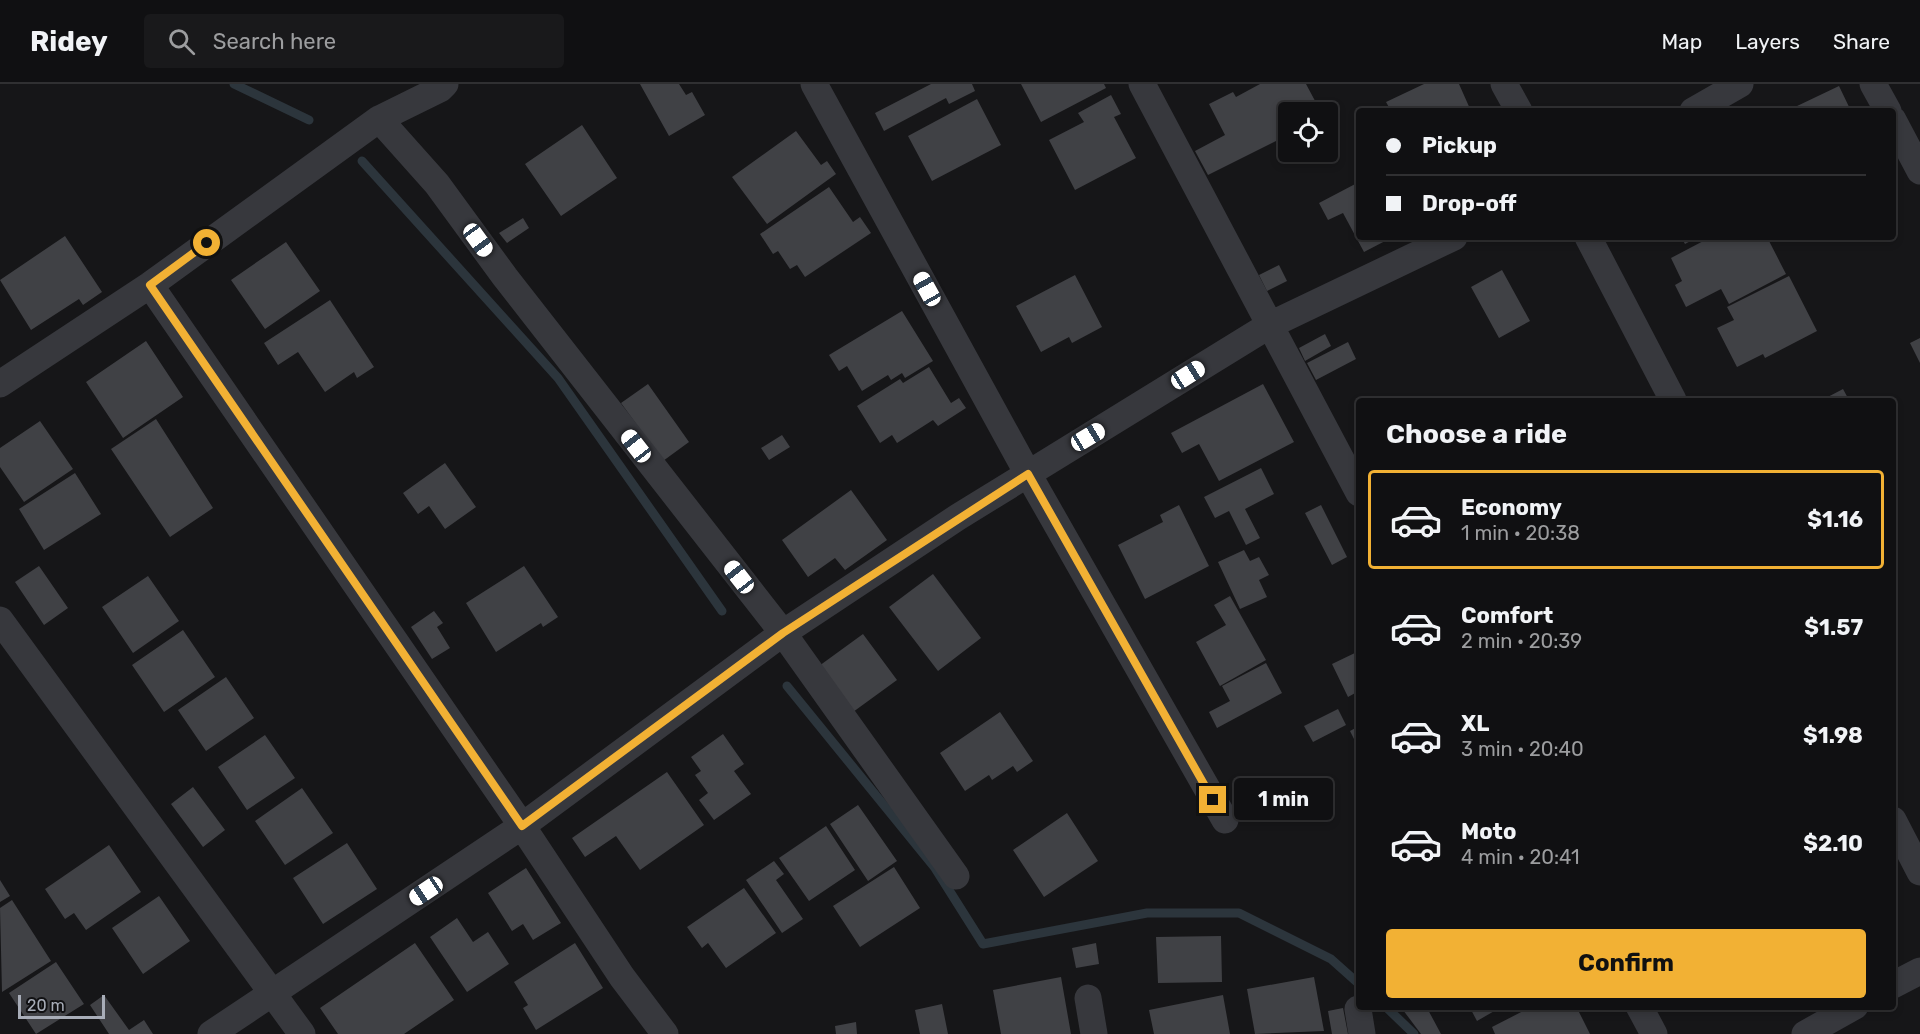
<!DOCTYPE html>
<meta charset="utf-8">
<style>
body{margin:0;font-family:Rubik,sans-serif;background:#19191b;color:#f1f3f6;height:100vh;display:flex;flex-direction:column;font-size:22px;white-space:nowrap}
*{box-sizing:border-box;margin:0}
p{font-size:20px;color:#9c9d9f}
.icon{flex:none;width:33px;height:33px;fill:none;stroke:currentColor;stroke-width:2;stroke-linecap:round;stroke-linejoin:round}
.map{position:relative;flex:1;overflow:hidden}
.panel{position:absolute;left:1356px;top:314px;width:540px;height:612px;display:flex;flex-direction:column;background:#101012;border-radius:6px;box-shadow:0 3px 9px #0003,0 0 0 2px #303032}
.panel>*{flex:none}
.top-card{position:absolute;left:1356px;top:24px;width:540px;height:132px;border-radius:6px;box-shadow:0 3px 9px #0003,0 0 0 2px #303032;display:grid;align-content:center;height:132px;padding:0 30px;background:#101012}
.controls{position:absolute;left:1278px;top:18px;display:grid;gap:12px}
.controls a{display:grid;place-items:center;width:60px;height:60px;border-radius:6px;background:#101012;box-shadow:0 3px 9px #0003,0 0 0 2px #303032;font-size:30px}
.scale{position:absolute;left:18px;bottom:15px;width:87px;box-sizing:border-box;padding-left:6px;border:3px solid #a8adb8;border-top:0;font-size:16px;line-height:21px;white-space:nowrap;color:#a8adb8;-webkit-text-stroke:4px #111113;paint-order:stroke}
.end{position:absolute;width:27px;height:27px;margin:-14px;border:8px solid #f2b134;background:#111;box-shadow:0 0 0 3px #111}
.from{border-radius:50%}
.bubble{position:absolute;height:42px;border-radius:6px;background:#101012;box-shadow:0 3px 9px #0003,0 0 0 2px #303032;font-size:20px;font-weight:700;line-height:42px;text-align:center}
.car{position:absolute;width:18px;height:36px;margin:-18px -9px;border-radius:8px;box-shadow:0 0 4px 2px #0007;background:linear-gradient(#fff 24%,#345 0 40%,#fff 0 76%,#345 0 86%,#fff 0)}
.top-card b{display:flex;align-items:center;gap:21px;height:57px;font-size:22px}
.top-card b+b{border-top:2px solid #303032}
.top-card i{width:15px;height:15px;background:#f1f3f6}
ul{padding:0;list-style:none}
li{display:flex;align-items:center;gap:18px;height:99px;margin:0 12px 9px;padding:0 18px;border:3px solid transparent;border-radius:6px}
li div{flex:1}
li b{display:block;font-size:22px}
li em{font-style:normal;font-weight:700}
li.current{border-color:#f2b134}
li>.icon{width:54px;height:54px;stroke-width:1.5}
h2{padding:0 30px;font-size:27px;line-height:72px}
.button{display:flex;gap:12px;margin-top:auto;padding:12px 30px}
.button a{flex:1;height:69px;border-radius:6px;background:#f2b134;color:#111;font-size:24px;font-weight:700;line-height:69px;text-align:center}
header{display:flex;align-items:center;gap:36px;box-sizing:border-box;height:84px;padding:0 30px;background:#101012;border-bottom:2px solid #303032}
header strong{font-size:28px}
nav{display:flex;gap:33px;margin-inline-start:auto;font-size:21px}
.search{width:420px;height:54px;background:#19191b;display:flex;align-items:center;gap:15px;box-sizing:border-box;padding:0 21px;border-radius:6px;color:#9c9d9f;font-size:22px}
.map>svg:first-child{display:block}
.lines{fill:none;stroke-linecap:round;stroke-linejoin:round}
.stream{stroke:#2c353c;stroke-width:9}
.building{fill:#404145}
.minor{stroke:#37383d;stroke-width:27}
.route{stroke:#f2b134;stroke-width:8}
</style>
<header>
<strong>Ridey</strong>
<div class="search"><svg class="icon" aria-label="search" viewBox="0 0 24 24"><circle cx="10" cy="10" r="6"/><path d="M15 15l6 6"/></svg>Search here</div>
<nav><a>Map</a><a>Layers</a><a>Share</a></nav>
</header>
<div class="map">
<svg width="1920" height="950" viewBox="0 0 1920 950">
<rect width="100%" height="100%" fill="#161618"/>
<g class="lines">
<path class="stream" d="M 234,0 L 309,36
M 362,77 L 558,294 L 722,527
M 787,602 L 935,784 L 983,860 L 1147,829 L 1239,829 L 1331,875 L 1359,900
M 1385,922 L 1414,950"/>
</g>
<path class="building" d="M 640,0 L 679,0 L 686,11 L 692,8 L 705,31 L 669,52 Z
M 931,0 L 972,0 L 975,7 L 949,20 L 946,14 L 884,47 L 875,29 Z
M 1021,0 L 1104,0 L 1106,4 L 1041,38 Z
M 1260,0 L 1306,0 L 1321,28 L 1288,28 L 1288,51 L 1208,91 L 1195,67 L 1225,51 L 1209,20 L 1233,8 L 1236,13 Z
M 1424,0 L 1459,0 L 1471,27 L 1391,27 L 1386,18 Z
M 1839,2 L 1851,27 L 1797,27 L 1795,23 Z
M 1111,11 L 1121,30 L 1114,33 L 1136,74 L 1075,106 L 1049,56 L 1084,38 L 1078,29 Z
M 977,15 L 1001,61 L 932,97 L 908,52 Z
M 582,41 L 617,94 L 561,132 L 525,80 Z
M 796,47 L 821,81 L 827,77 L 836,90 L 767,140 L 732,93 Z
M 1359,98 L 1359,153 L 1389,155 L 1364,168 L 1343,129 L 1328,136 L 1319,119 Z
M 829,103 L 853,138 L 860,133 L 871,149 L 805,193 L 797,181 L 790,185 L 778,167 L 773,170 L 760,150 Z
M 523,134 L 529,144 L 507,159 L 499,149 Z
M 65,152 L 102,208 L 83,221 L 79,215 L 31,246 L 0,196 Z
M 1681,153 L 1698,153 L 1685,160 Z
M 1721,153 L 1767,153 L 1786,190 L 1729,220 L 1721,205 L 1686,223 L 1675,201 L 1682,197 L 1671,174 L 1709,154 L 1711,158 Z
M 286,158 L 320,207 L 265,245 L 231,196 Z
M 1279,181 L 1287,197 L 1267,207 L 1259,191 Z
M 1502,186 L 1530,237 L 1499,254 L 1471,203 Z
M 1075,191 L 1102,243 L 1072,259 L 1069,253 L 1041,268 L 1016,222 Z
M 1789,192 L 1817,247 L 1765,274 L 1763,270 L 1737,283 L 1717,244 L 1734,236 L 1727,223 Z
M 330,216 L 374,283 L 357,294 L 354,288 L 325,308 L 298,268 L 278,281 L 264,259 Z
M 902,227 L 933,277 L 905,294 L 902,289 L 891,296 L 888,291 L 862,307 L 847,282 L 839,287 L 829,271 Z
M 1325,250 L 1331,262 L 1305,277 L 1299,264 Z
M 1920,254 L 1920,279 L 1910,259 Z
M 146,257 L 183,313 L 123,354 L 86,298 Z
M 1348,258 L 1356,275 L 1316,296 L 1307,279 Z
M 929,283 L 951,319 L 959,314 L 966,324 L 938,342 L 933,336 L 897,359 L 892,351 L 880,359 L 857,322 L 900,295 L 903,299 Z
M 648,300 L 689,358 L 663,377 L 621,319 Z
M 1263,300 L 1294,358 L 1219,397 L 1199,360 L 1182,369 L 1171,349 Z
M 1843,305 L 1849,316 L 1822,316 Z
M 156,335 L 213,424 L 170,453 L 111,365 Z
M 40,337 L 73,385 L 24,418 L 0,383 L 0,364 Z
M 782,351 L 790,363 L 769,376 L 761,364 Z
M 445,379 L 476,423 L 445,445 L 429,422 L 418,430 L 403,409 Z
M 1261,384 L 1274,410 L 1245,425 L 1260,454 L 1246,461 L 1229,427 L 1215,434 L 1204,413 Z
M 75,389 L 101,430 L 44,466 L 19,425 Z
M 851,406 L 887,456 L 845,486 L 835,474 L 808,493 L 782,456 Z
M 1179,421 L 1209,482 L 1145,515 L 1118,461 L 1163,438 L 1160,431 Z
M 1321,421 L 1347,473 L 1332,481 L 1305,429 Z
M 1244,466 L 1250,477 L 1259,473 L 1269,491 L 1259,496 L 1267,513 L 1240,525 L 1218,478 Z
M 39,482 L 68,524 L 44,541 L 15,498 Z
M 524,482 L 558,533 L 543,543 L 541,539 L 496,568 L 466,519 Z
M 933,490 L 981,554 L 938,587 L 889,523 Z
M 148,492 L 179,537 L 133,569 L 102,523 Z
M 1230,512 L 1266,576 L 1220,602 L 1196,558 L 1226,541 L 1214,521 Z
M 434,527 L 443,539 L 437,543 L 450,564 L 432,575 L 411,543 Z
M 183,546 L 215,593 L 164,628 L 132,581 Z
M 863,550 L 897,596 L 853,628 L 819,582 Z
M 1359,567 L 1359,612 L 1357,608 L 1348,613 L 1332,580 Z
M 1266,579 L 1282,609 L 1217,644 L 1209,628 L 1230,617 L 1222,602 Z
M 226,593 L 254,634 L 206,667 L 178,626 Z
M 1338,625 L 1346,641 L 1313,658 L 1304,642 Z
M 1000,628 L 1033,677 L 1017,688 L 1013,682 L 992,696 L 989,691 L 965,707 L 940,669 Z
M 1359,642 L 1359,665 L 1350,647 Z
M 723,650 L 744,680 L 734,687 L 751,710 L 714,736 L 699,716 L 708,709 L 695,691 L 701,687 L 691,673 Z
M 265,651 L 295,694 L 247,726 L 218,683 Z
M 667,688 L 704,741 L 640,786 L 616,752 L 585,773 L 572,754 Z
M 193,703 L 225,746 L 203,763 L 171,720 Z
M 302,704 L 333,749 L 285,781 L 255,737 Z
M 858,721 L 897,777 L 868,797 L 830,740 Z
M 1067,729 L 1098,777 L 1044,813 L 1013,766 Z
M 826,742 L 855,786 L 809,817 L 779,774 Z
M 347,759 L 377,805 L 323,840 L 293,794 Z
M 109,761 L 141,808 L 86,846 L 74,829 L 65,835 L 45,805 Z
M 774,777 L 784,790 L 776,796 L 803,835 L 782,849 L 746,796 Z
M 894,783 L 920,824 L 860,863 L 833,822 Z
M 526,784 L 561,839 L 533,856 L 523,840 L 512,847 L 488,809 Z
M 0,796 L 10,812 L 0,818 Z
M 744,804 L 776,849 L 726,884 L 708,859 L 702,864 L 687,843 Z
M 159,812 L 190,857 L 143,890 L 112,844 Z
M 12,816 L 51,877 L 2,908 L 0,824 Z
M 457,834 L 473,858 L 488,848 L 509,880 L 467,908 L 430,853 Z
M 1221,852 L 1222,898 L 1158,899 L 1156,853 Z
M 415,859 L 454,916 L 404,950 L 338,950 L 320,924 Z
M 575,859 L 603,904 L 536,946 L 523,924 L 528,921 L 514,898 Z
M 1096,859 L 1099,880 L 1076,884 L 1072,864 Z
M 56,878 L 84,920 L 36,950 L 9,909 Z
M 1061,893 L 1071,950 L 1001,950 L 993,906 Z
M 1314,893 L 1324,947 L 1255,950 L 1247,905 Z
M 104,911 L 129,946 L 144,936 L 153,950 L 109,950 L 90,921 Z
M 1223,911 L 1230,950 L 1154,950 L 1149,926 Z
M 942,920 L 948,950 L 920,950 L 915,926 Z
M 1400,922 L 1426,922 L 1441,950 L 1421,950 Z
M 1469,922 L 1503,922 L 1477,937 Z
M 1533,922 L 1576,922 L 1590,950 L 1495,950 L 1492,943 Z
M 1343,924 L 1348,950 L 1332,950 L 1328,927 Z
M 856,938 L 857,950 L 836,950 L 835,942 Z"/>
<g class="lines">
<path class="minor" d="M 814,0 L 1028,390 L 1225,736
M 1142,0 L 1359,409
M 1504,0 L 1519,27
M 1873,0 L 1888,27
M 1693,27 L 1740,0
M 379,35 L 437,100 L 505,193 L 783,549 L 956,792
M 1893,36 L 1920,87
M 1588,153 L 1673,316
M 150,201 L 522,742 L 622,893 L 665,950
M 0,300 L 150,201 L 379,35 L 440,5 L 445,0
M 0,536 L 302,950
M 1893,736 L 1920,788
M 1893,901 L 1920,887
M 1088,914 L 1094,950
M 1639,922 L 1654,950
M 1358,925 L 1362,950
M 211,950 L 522,742 L 783,549 L 958,433 L 1268,242 L 1454,153
M 1805,950 L 1855,922"/>
</g>
<g class="lines">
<path class="route" d="M 207,159 L 150,201 L 522,742 L 783,549 L 1028,390 L 1213,716"/>
</g>
</svg>
<div class="controls">
<a><svg class="icon" aria-label="locate" viewBox="0 0 24 24"><circle cx="12" cy="12" r="6"/><path d="M12 2v4M12 18v4M2 12h4M18 12h4"/></svg></a>
</div>
<div class="scale">20 m</div>
<i class="end from" style="left:207px;top:159px"></i>
<i class="end" style="left:1213px;top:716px"></i>
<div class="bubble" style="left:1234px;top:694px;width:99px">1 min</div>
<i class="car" style="left:478px;top:156px;rotate:144deg"></i>
<i class="car" style="left:927px;top:205px;rotate:331deg"></i>
<i class="car" style="left:1188px;top:291px;rotate:58deg"></i>
<i class="car" style="left:1088px;top:353px;rotate:59deg"></i>
<i class="car" style="left:636px;top:362px;rotate:322deg"></i>
<i class="car" style="left:739px;top:493px;rotate:322deg"></i>
<i class="car" style="left:426px;top:807px;rotate:236deg"></i>
<div class="top-card">
<b><i class="from"></i>Pickup</b>
<b><i></i>Drop-off</b>
</div>
<section class="panel">
<h2>Choose a ride</h2>
<ul>
<li class="current"><svg class="icon" aria-label="car" viewBox="0 0 24 24"><path d="M5 17H2v-5l4-1 3-4h7l3 4 3 1v5h-3M9 17h6M6 11h13"/><circle cx="7" cy="17" r="2"/><circle cx="17" cy="17" r="2"/></svg><div><b>Economy</b><p>1 min · 20:38</p></div><em>$1.16</em></li>
<li><svg class="icon" aria-label="car" viewBox="0 0 24 24"><path d="M5 17H2v-5l4-1 3-4h7l3 4 3 1v5h-3M9 17h6M6 11h13"/><circle cx="7" cy="17" r="2"/><circle cx="17" cy="17" r="2"/></svg><div><b>Comfort</b><p>2 min · 20:39</p></div><em>$1.57</em></li>
<li><svg class="icon" aria-label="car" viewBox="0 0 24 24"><path d="M5 17H2v-5l4-1 3-4h7l3 4 3 1v5h-3M9 17h6M6 11h13"/><circle cx="7" cy="17" r="2"/><circle cx="17" cy="17" r="2"/></svg><div><b>XL</b><p>3 min · 20:40</p></div><em>$1.98</em></li>
<li><svg class="icon" aria-label="car" viewBox="0 0 24 24"><path d="M5 17H2v-5l4-1 3-4h7l3 4 3 1v5h-3M9 17h6M6 11h13"/><circle cx="7" cy="17" r="2"/><circle cx="17" cy="17" r="2"/></svg><div><b>Moto</b><p>4 min · 20:41</p></div><em>$2.10</em></li>
</ul>
<div class="button"><a>Confirm</a></div>
</section>
</div>
